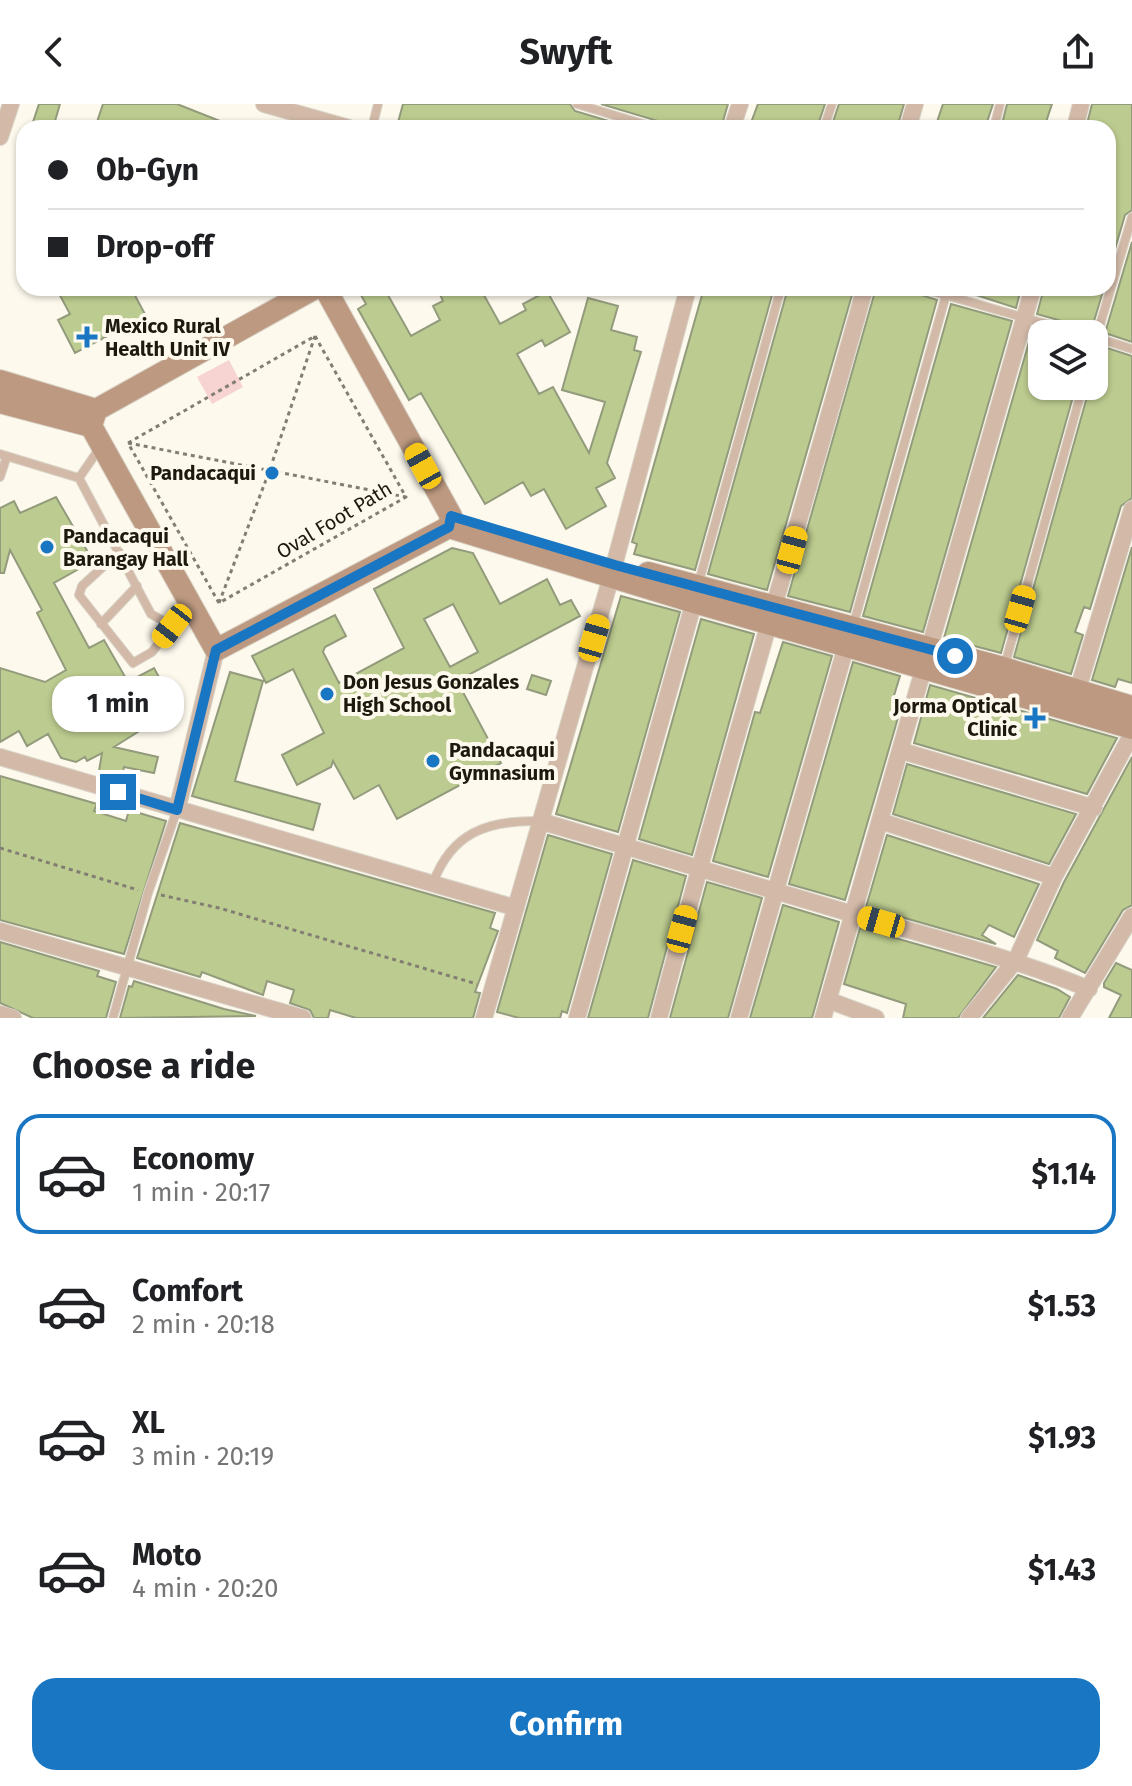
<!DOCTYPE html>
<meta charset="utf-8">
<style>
body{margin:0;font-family:"Fira Sans",sans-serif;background:#f2f2f2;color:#202124;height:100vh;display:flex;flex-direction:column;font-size:30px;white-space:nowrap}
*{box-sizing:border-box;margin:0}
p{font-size:26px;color:#757577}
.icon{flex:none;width:44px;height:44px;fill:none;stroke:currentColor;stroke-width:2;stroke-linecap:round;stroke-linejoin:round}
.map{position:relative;height:914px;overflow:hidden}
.panel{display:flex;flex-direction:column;background:#fff;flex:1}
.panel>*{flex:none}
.hud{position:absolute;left:16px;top:16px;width:1100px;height:176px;border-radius:24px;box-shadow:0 2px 6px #0004;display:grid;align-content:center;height:176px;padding:0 32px;background:#fff}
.fabs{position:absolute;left:1028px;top:216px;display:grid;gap:16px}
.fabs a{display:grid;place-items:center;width:80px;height:80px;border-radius:16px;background:#fff;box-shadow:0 2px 6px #0004;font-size:40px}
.end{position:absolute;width:36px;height:36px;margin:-18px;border:10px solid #1876c3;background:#fff;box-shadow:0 0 0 4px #fff}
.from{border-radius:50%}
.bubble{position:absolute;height:56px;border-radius:24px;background:#fff;box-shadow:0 2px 6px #0004;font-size:26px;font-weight:700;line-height:56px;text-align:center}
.car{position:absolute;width:24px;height:48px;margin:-24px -12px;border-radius:10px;box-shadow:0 0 6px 2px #0007;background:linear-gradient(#f5c518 24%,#345 0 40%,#f5c518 0 76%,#345 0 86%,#f5c518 0)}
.hud b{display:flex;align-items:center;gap:28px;height:76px;font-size:30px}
.hud b+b{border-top:2px solid #e0e0e0}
.hud i{width:20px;height:20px;background:#202124}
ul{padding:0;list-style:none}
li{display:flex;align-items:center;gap:24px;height:120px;margin:0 16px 12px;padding:0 16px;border:4px solid transparent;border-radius:24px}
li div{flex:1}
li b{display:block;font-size:30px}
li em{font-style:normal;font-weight:700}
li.selected{border-color:#1876c3}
li>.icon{width:72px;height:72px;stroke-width:1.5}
h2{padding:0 32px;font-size:36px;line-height:96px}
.action{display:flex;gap:16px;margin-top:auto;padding:16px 32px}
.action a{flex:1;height:92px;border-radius:24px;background:#1876c3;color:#fff;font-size:32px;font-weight:700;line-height:92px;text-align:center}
header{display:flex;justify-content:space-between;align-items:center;height:104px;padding:0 32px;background:#fff;font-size:36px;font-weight:700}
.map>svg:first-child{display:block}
.green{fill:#f7d4d1}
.building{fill:#bccb8f;stroke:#939b7d;stroke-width:2;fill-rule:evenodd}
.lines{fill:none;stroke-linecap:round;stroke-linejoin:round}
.lane-casing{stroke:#dad5c9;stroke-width:10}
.street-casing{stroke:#dad5c9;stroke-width:18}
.secondary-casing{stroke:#dad5c9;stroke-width:24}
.path{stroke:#837e73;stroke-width:3;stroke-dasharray:4 4;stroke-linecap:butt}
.lane{stroke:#d2b9a8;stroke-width:8}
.street{stroke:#d2b9a8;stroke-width:16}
.secondary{stroke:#bd9981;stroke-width:22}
.route{stroke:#1876c3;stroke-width:10}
.poi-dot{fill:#1876c3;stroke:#fef9ed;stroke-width:3}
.labels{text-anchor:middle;stroke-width:8;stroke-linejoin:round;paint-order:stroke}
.poi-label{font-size:20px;font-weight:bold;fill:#1d190e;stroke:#fef9ed;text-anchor:start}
.street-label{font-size:20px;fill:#1d190e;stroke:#fef9ed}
</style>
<header><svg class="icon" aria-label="back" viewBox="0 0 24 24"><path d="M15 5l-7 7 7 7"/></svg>Swyft<svg class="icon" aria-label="share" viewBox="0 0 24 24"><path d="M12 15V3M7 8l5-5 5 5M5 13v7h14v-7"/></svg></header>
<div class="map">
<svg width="1132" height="914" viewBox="0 0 1132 914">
<rect width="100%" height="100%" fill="#fef9ed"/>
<path class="green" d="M 229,256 L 243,283 L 212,300 L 197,273 Z"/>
<path class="building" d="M 39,0 L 60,0 L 53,24 L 31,24 Z
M 103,0 L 177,0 L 230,21 L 230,24 L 95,24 Z
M 403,0 L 570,0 L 575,7 L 632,24 L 406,24 L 397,22 Z
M 601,0 L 728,0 L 721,24 L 663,24 L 658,17 Z
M 758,0 L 825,0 L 817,24 L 749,24 Z
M 839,0 L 904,0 L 897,24 L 831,24 Z
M 943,0 L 993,0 L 985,24 L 935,24 Z
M 1007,0 L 1052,0 L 1044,24 L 1002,20 Z
M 1092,0 L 1132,0 L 1132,106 L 1125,111 L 1108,169 L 1108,24 L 1086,24 Z
M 1132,138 L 1132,238 L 1105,229 Z
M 56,184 L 104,184 L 107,191 L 121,184 L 131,184 L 146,212 L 75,249 L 58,216 L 70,210 Z
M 357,184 L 384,184 L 411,232 L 440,216 L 433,202 L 443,197 L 437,184 L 480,184 L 500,220 L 526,206 L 523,200 L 547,187 L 570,228 L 545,242 L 542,236 L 517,250 L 539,290 L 553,283 L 589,349 L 605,298 L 562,286 L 588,194 L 618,202 L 611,226 L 637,233 L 634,246 L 641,248 L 607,359 L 615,374 L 596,384 L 606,402 L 566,425 L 544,385 L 531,392 L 523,378 L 485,400 L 421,289 L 409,296 L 358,205 L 366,200 Z
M 704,184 L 774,184 L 695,466 L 634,450 L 637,440 L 632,438 Z
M 788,184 L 854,184 L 767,486 L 708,470 Z
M 876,184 L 914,184 L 918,190 L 937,196 L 850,508 L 788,492 Z
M 955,184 L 1019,184 L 1021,185 L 1016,204 Z
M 1044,184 L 1104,184 L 1091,227 L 1088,230 L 1083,223 L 1037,210 Z
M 951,200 L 1012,217 L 923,528 L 863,512 Z
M 1033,224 L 1056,230 L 1042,230 L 1042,282 L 1076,282 L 1001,549 L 944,534 Z
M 1101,242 L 1132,252 L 1132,394 L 1121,402 L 1090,505 L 1084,503 L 1075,528 L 1083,531 L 1071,570 L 1014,553 L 1090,282 L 1094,282 L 1095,248 Z
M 56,393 L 93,457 L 54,479 L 89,544 L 104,536 L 128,578 L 154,564 L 176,604 L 114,643 L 158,653 L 154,669 L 124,663 L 122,672 L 99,667 L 102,649 L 87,657 L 85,653 L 76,658 L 61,654 L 48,630 L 27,642 L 19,627 L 0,638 L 0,564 L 45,578 L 66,566 L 37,509 L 42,506 L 10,446 L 4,469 L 0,469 L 0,404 L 14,397 L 20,409 Z
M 1132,443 L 1132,579 L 1118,575 L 1115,583 L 1092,576 Z
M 452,444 L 473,449 L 500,500 L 547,475 L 560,501 L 571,496 L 580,512 L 457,577 L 501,659 L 397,715 L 379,681 L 354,695 L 333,657 L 331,663 L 297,681 L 282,651 L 324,629 L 293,565 L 266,579 L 252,552 L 335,511 L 346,532 L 325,543 L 323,548 L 339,579 L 404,544 L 374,485 ZM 453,500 L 478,548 L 450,563 L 424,515 Z
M 621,492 L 680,508 L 618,728 L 556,710 Z
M 701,515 L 754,530 L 692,751 L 639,735 Z
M 783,538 L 832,552 L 768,773 L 713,757 L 755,608 L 760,609 Z
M 853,558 L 900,572 L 892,598 L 902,600 L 845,796 L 789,780 Z
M 230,568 L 263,577 L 235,677 L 320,700 L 313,726 L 192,692 Z
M 532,571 L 551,577 L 546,591 L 527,585 Z
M 930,581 L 1117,634 L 1087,690 L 914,639 Z
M 1132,653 L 1132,801 L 1123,806 L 1085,869 L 1055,854 L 1058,847 L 1037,836 L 1064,778 Z
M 907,660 L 1076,710 L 1049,760 L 893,710 Z
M 0,672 L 97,700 L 94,707 L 126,717 L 129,706 L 166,717 L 124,850 L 0,816 Z
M 180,719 L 495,809 L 490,824 L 498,827 L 475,888 L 480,889 L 473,914 L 356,914 L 330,906 L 328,914 L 314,914 L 310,906 L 290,899 L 294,886 L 267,877 L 263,891 L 202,868 L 200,873 L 137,854 Z
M 548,731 L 612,750 L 567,909 L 562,907 L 560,914 L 519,914 L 497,908 Z
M 887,731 L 1039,780 L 1014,833 L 989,821 L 982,831 L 996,840 L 866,803 Z
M 633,756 L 686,772 L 648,914 L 588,914 Z
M 707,778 L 762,794 L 728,914 L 670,914 Z
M 783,801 L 839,818 L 812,914 L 750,914 Z
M 860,824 L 941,847 L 996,863 L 958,914 L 903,914 L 906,900 L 844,880 Z
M 0,838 L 99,867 L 97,872 L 116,878 L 106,914 L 33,914 L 0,899 Z
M 1116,859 L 1132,866 L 1132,914 L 1109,914 L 1121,891 L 1104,883 L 1104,879 Z
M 1018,871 L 1057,885 L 1070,893 L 1059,914 L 983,914 Z
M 134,877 L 224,905 L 256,912 L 120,914 L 129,882 L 132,883 Z"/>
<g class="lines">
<g class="lane-casing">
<path id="lane" d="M 577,0 L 656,24
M 372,24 L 378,0
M 824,24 L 832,0
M 994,24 L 1000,0
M 921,184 L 1081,230
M 1094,233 L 1132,245
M 1094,241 L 1132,113
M 101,342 L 79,374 L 151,510 L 172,522 L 194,510
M 0,350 L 79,374
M 0,373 L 7,352
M 119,448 L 82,482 L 79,491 L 133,559 L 152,548 L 172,522
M 698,481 L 781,184
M 101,520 L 137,482
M 853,522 L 948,184
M 1004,564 L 1083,282
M 433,779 C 452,728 488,716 540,717
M 113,914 L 148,789 L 177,706"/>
</g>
<g class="street-casing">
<path id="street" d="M 264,0 L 349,24
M 732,24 L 740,0
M 908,24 L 915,0
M 1075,24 L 1081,0
M 0,33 L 11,0
M 1075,595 L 1132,405
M 902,647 L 1094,704
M 0,653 L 516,804
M 177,706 L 216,546
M 540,717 C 646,748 751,780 856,811 C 935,834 1013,854 1089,885
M 880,717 L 1054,773
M 0,827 L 303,914
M 828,896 L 876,914
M 0,910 L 13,914
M 484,914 L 611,473 L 688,184
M 577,914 L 694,498
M 659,914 C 723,669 797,428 865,184
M 739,914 L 847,539
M 823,914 L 1033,184
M 969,914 L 1016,856 L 1054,773 L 1132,630
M 1070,914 L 1132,812"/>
</g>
<g class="secondary-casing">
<path id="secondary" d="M 315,184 L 96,306 L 91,322 L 216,546 L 449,423 L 451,412 L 325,184
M 0,277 L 96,306
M 0,298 L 91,322
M 449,423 L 694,498 L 1132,624
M 648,469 L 1003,564 L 1132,603"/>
</g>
<path class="path" d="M 315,232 L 406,393 L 219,499 L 128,339 Z
M 128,339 L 406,393
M 219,499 L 269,368 L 315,232
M 0,744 L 138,786
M 161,791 L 219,804 L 477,880"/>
<use href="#lane" class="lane"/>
<use href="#street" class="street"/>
<use href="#secondary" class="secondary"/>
</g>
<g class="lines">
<path class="route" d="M 118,688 L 177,706 L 216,546 L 449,423 L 451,412 L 615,461 L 955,552"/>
</g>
<g class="poi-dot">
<path d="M83 221h8v8h8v8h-8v8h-8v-8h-8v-8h8z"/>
<circle cx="272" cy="369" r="8"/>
<circle cx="47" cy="443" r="8"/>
<circle cx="327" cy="590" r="8"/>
<path d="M1031 602h8v8h8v8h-8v8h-8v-8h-8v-8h8z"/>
<circle cx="433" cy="657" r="8"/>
</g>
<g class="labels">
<g class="poi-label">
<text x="105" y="229">Mexico Rural<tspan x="105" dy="23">Health Unit IV</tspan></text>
<text x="256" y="376" text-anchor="end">Pandacaqui</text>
<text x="63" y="439">Pandacaqui<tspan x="63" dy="23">Barangay Hall</tspan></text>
<text x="343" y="585">Don Jesus Gonzales<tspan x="343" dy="23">High School</tspan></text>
<text x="1017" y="609" text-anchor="end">Jorma Optical<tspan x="1017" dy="23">Clinic</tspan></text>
<text x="449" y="653">Pandacaqui<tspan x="449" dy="23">Gymnasium</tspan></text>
</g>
<g class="street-label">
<text transform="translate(334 416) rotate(-31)" y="7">Oval Foot Path</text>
</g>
</g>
</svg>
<div class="fabs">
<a><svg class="icon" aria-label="layers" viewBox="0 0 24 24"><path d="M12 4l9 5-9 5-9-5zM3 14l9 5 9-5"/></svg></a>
</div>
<i class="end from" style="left:955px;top:552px"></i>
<i class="end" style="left:118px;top:688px"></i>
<div class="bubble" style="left:52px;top:572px;width:132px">1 min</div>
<i class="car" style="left:423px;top:362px;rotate:331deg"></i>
<i class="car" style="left:792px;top:446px;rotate:15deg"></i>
<i class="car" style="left:1020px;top:505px;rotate:16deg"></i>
<i class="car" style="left:172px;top:522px;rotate:218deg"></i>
<i class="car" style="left:594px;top:534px;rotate:16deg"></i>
<i class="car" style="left:881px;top:818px;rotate:286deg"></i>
<i class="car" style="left:682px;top:825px;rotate:15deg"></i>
<div class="hud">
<b><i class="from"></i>Ob-Gyn</b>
<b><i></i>Drop-off</b>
</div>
</div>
<section class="panel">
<h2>Choose a ride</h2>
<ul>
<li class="selected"><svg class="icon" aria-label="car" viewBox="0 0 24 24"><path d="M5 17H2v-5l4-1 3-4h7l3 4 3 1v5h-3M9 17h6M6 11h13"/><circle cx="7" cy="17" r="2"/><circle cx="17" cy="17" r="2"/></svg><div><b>Economy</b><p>1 min · 20:17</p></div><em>$1.14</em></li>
<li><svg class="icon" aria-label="car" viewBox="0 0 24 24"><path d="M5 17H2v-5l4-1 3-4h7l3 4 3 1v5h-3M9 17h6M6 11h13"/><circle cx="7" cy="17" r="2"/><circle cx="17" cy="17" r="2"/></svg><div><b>Comfort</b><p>2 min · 20:18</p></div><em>$1.53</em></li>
<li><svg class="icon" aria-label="car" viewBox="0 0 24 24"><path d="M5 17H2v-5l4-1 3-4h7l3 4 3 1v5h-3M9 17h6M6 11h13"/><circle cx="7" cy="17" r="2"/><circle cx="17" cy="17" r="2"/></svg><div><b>XL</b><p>3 min · 20:19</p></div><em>$1.93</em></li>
<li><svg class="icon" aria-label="car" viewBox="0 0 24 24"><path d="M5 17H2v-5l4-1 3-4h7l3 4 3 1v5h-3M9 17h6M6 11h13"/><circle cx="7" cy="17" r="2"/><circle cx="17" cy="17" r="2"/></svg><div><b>Moto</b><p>4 min · 20:20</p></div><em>$1.43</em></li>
</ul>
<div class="action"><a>Confirm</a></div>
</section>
